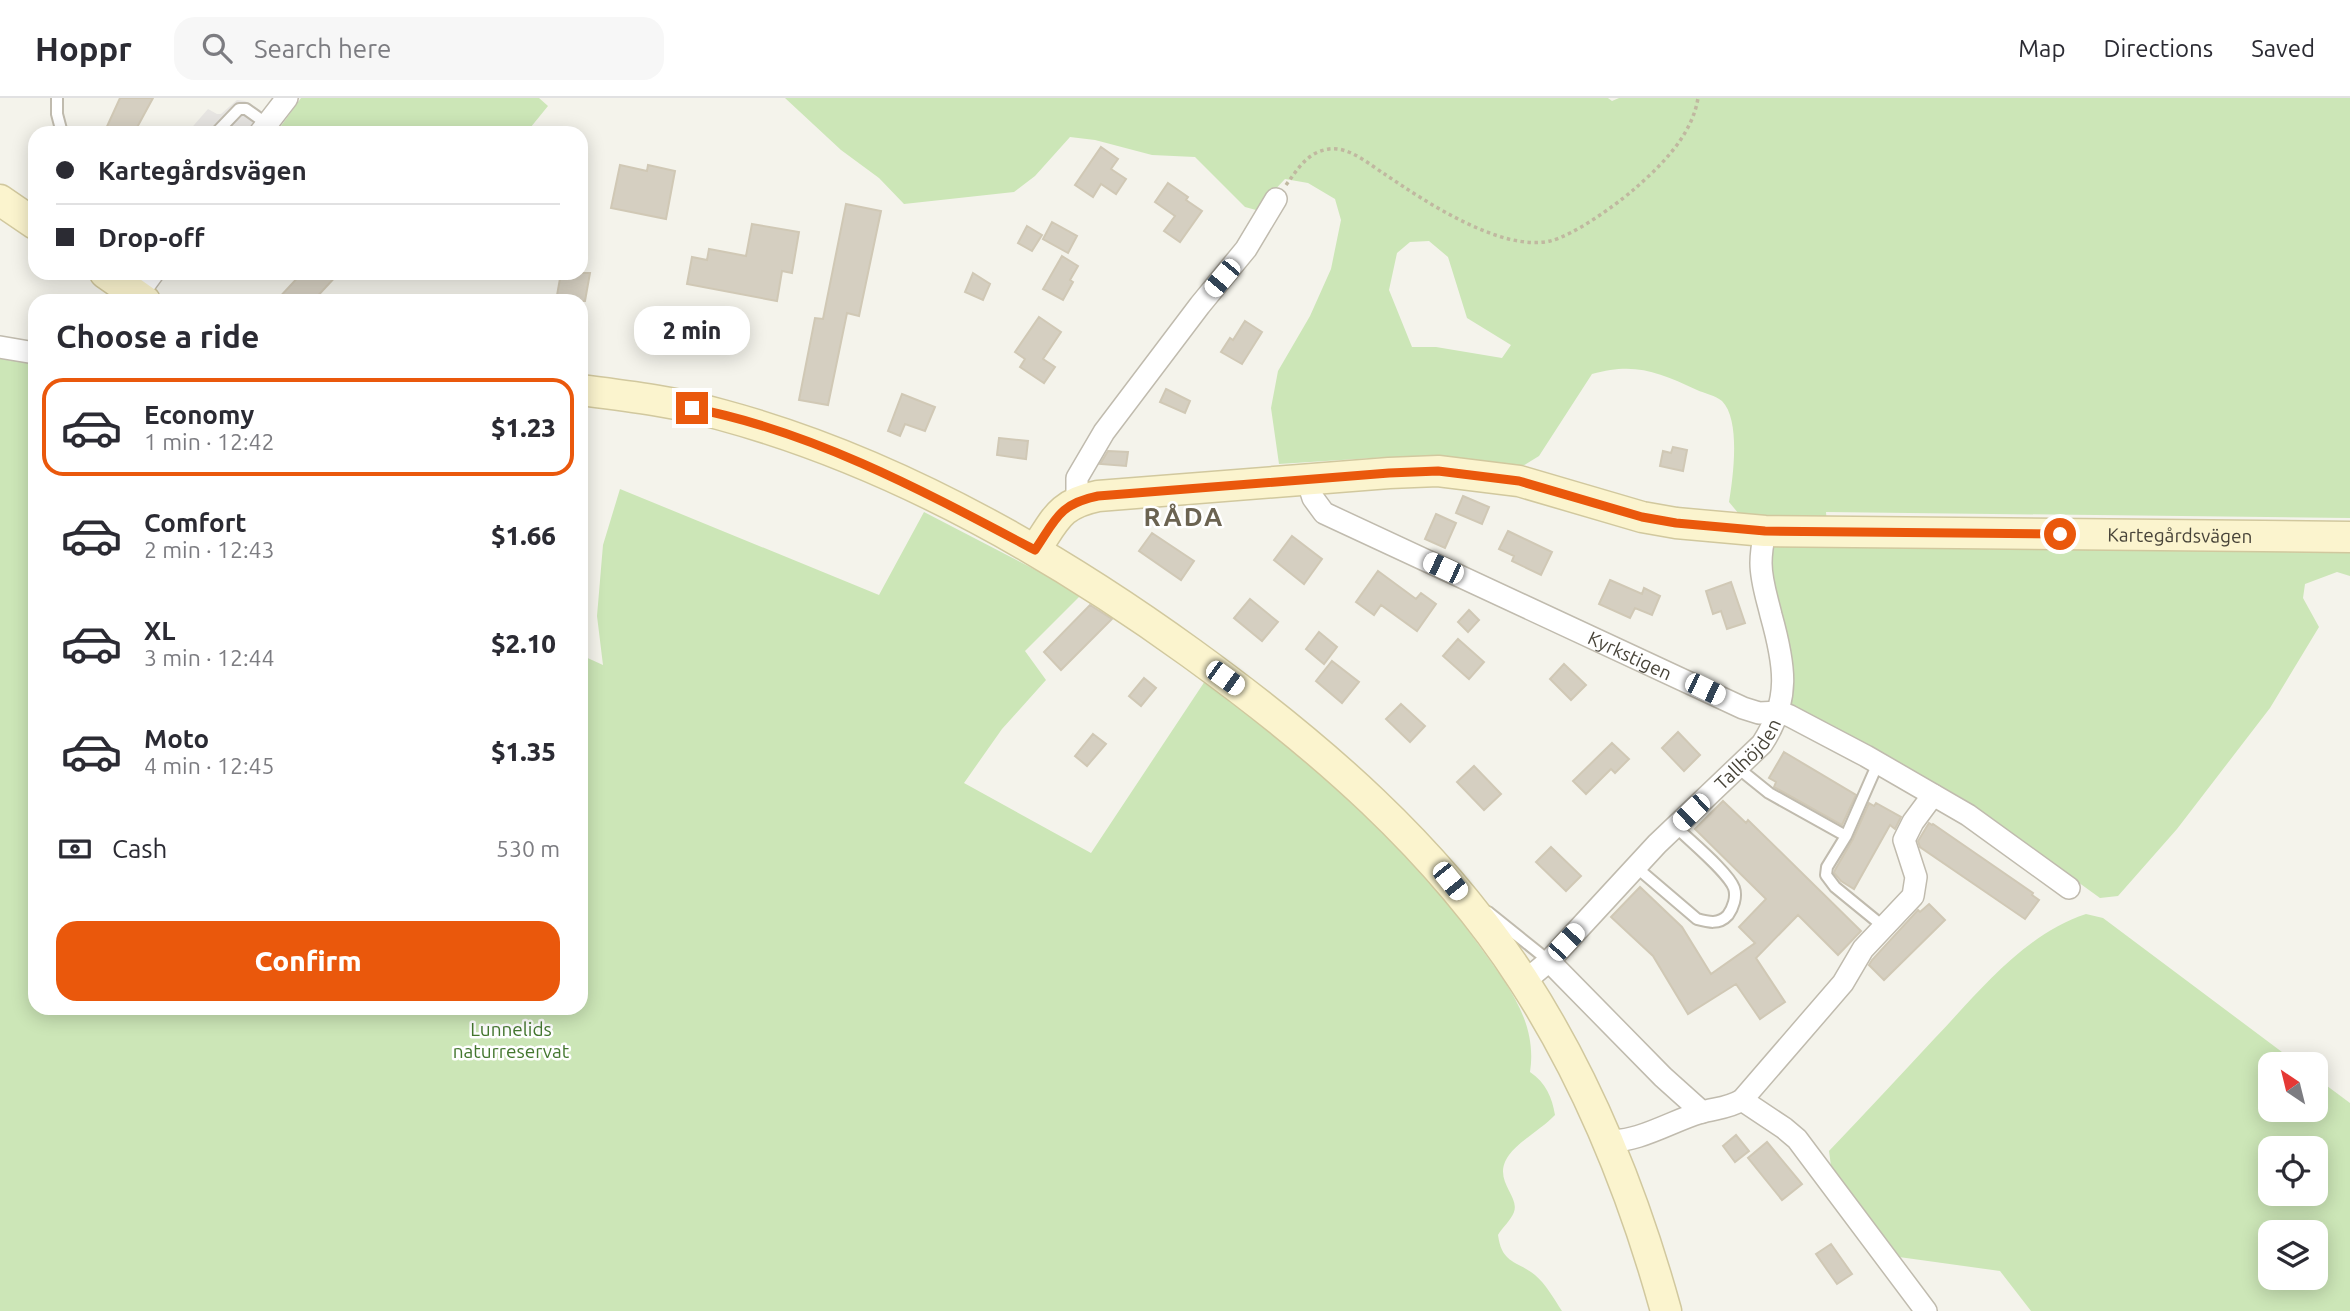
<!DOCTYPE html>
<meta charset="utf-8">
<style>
body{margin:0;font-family:Ubuntu,sans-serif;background:#f7f7f7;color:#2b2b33;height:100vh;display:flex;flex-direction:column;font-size:26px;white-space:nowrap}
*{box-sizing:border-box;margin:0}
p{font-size:23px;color:#7c7c81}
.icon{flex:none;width:38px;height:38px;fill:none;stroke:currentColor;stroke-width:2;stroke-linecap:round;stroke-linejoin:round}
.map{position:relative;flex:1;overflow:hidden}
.sheet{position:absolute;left:28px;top:196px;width:560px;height:721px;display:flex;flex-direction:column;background:#fff;border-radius:21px;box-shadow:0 4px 18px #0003}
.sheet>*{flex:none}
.guide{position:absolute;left:28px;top:28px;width:560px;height:154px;border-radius:21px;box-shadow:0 4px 18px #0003;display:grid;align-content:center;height:154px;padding:0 28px;background:#fff}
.needle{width:46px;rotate:325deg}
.fabs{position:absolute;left:2258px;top:954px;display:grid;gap:14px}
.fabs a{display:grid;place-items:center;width:70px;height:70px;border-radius:14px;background:#fff;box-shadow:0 4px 18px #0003;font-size:35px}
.end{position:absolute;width:32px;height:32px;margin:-16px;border:9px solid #ea580c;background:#fff;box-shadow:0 0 0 4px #fff}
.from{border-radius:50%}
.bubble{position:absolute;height:49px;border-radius:21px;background:#fff;box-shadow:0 4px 18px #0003;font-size:23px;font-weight:800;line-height:49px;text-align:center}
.car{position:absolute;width:21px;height:42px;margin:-21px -10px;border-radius:9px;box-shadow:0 0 5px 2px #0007;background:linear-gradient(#fff 24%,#345 0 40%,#fff 0 76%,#345 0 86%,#fff 0)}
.guide b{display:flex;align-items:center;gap:24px;height:66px;font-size:26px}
.guide b+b{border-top:2px solid #e1e1e2}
.guide i{width:18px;height:18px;background:#2b2b33}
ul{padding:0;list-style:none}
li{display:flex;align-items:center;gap:21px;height:98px;margin:0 14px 10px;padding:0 14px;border:4px solid transparent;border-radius:21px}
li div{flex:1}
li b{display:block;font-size:26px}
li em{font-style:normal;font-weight:800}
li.selected{border-color:#ea580c}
li>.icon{width:63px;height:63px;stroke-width:1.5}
h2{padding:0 28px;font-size:32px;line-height:84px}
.pay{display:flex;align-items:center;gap:18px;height:77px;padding:0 28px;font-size:26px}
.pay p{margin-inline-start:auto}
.button{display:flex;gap:14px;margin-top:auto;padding:14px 28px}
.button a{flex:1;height:80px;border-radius:21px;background:#ea580c;color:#fff;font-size:28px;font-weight:800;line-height:80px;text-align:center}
header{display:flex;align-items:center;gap:42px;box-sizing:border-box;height:98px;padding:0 35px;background:#fff;border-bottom:2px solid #e1e1e2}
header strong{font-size:33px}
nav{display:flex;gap:38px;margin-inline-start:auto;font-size:24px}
.search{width:490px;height:63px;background:#f7f7f7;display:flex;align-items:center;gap:18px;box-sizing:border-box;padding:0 24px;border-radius:21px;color:#7c7c81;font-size:26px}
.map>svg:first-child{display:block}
.green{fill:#cce6b7;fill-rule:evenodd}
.parking{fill:#e7e5e2}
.building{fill:#d5cfc1;stroke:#d0c8b5;stroke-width:2}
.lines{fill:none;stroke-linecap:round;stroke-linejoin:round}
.lane-casing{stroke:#c0bbae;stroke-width:14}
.street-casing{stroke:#c0bbae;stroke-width:24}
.secondary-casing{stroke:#d1c89e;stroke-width:33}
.path{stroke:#c0b8a0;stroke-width:3.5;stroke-dasharray:3.5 3.5;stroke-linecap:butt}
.lane{stroke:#fff;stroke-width:10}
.street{stroke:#fff;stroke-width:21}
.secondary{stroke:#fbf4ce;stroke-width:30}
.route{stroke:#ea580c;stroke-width:9}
.labels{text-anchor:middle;stroke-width:5;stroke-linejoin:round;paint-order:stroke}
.street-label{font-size:19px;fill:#484439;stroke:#fff}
.park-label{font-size:19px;fill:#44772f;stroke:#fff}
.district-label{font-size:26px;font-weight:bold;letter-spacing:2px;fill:#6b6351;stroke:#fff}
</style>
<header>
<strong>Hoppr</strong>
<div class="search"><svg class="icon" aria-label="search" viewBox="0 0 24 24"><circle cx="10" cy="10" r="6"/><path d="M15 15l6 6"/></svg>Search here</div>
<nav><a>Map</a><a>Directions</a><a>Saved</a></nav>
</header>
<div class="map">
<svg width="2350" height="1213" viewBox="0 0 2350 1213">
<rect width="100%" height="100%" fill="#f4f3eb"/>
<path class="green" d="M 301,0 L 539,0 L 548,8 L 526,35 L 276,35 Z
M 785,0 L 1608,0 L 1612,3 L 1619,0 L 2350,0 L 2350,420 L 1826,414 L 1828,440 L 2350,449 L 2350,478 L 2337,474 L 2305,486 L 2303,500 L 2319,529 L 2270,610 L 2177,731 L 2118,798 L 2100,800 L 1962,700 L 1832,627 L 1785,608 L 1768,471 L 1768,451 L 1729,404 C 1733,380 1741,322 1722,303 C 1716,298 1704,295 1697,292 C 1658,274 1635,264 1592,276 L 1539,358 L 1521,369 L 1471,362 L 1388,359 L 1279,366 L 1271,310 L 1278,273 L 1310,218 L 1331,171 L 1341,122 L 1335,101 L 1308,85 L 1285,81 L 1256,112 L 1245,109 L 1195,59 L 1152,57 L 1095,42 L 1070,39 L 1035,78 L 1014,94 L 904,106 L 879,80 L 841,52 ZM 1429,143 L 1448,159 L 1467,220 L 1511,247 L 1502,260 L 1436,249 L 1412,249 L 1389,192 L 1397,155 L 1410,144 Z
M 0,257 L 35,263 L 35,910 L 581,910 L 581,557 L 603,567 L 597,518 L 603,447 L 620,391 L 879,497 L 924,414 L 1082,496 L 1025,553 L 1046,582 L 1002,631 L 964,685 L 1091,755 L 1205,583 C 1225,597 1247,610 1266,625 C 1346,689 1418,762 1478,846 C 1506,885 1538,923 1530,974 C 1546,985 1552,999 1555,1017 C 1543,1030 1518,1044 1509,1057 C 1491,1082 1520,1097 1514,1114 C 1511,1122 1502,1130 1498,1137 C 1502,1166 1516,1162 1535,1177 C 1546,1186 1554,1201 1562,1213 L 0,1213 Z
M 2086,816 L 2103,820 L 2298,966 L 2270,966 L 2270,1012 L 2315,1012 L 2315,979 L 2350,1005 L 2350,1213 L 2031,1213 L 2000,1173 L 1899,1159 L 1831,1068 L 1829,1053 C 1865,1015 1900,978 1935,940 C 1979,894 2023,837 2086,816 ZM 2270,1050 L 2315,1050 L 2315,1096 L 2270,1096 ZM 2270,1134 L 2315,1134 L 2315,1180 L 2270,1180 Z"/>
<path class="parking" d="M 237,2 L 245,3 L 260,12 L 263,17 L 249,35 L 187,35 L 208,11 L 217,16 L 221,16 Z"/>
<path class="building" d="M 120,0 L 153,0 L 134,35 L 104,35 Z
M 1101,49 L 1118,61 L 1111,71 L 1126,81 L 1116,96 L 1101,86 L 1093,99 L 1075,87 Z
M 620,67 L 647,73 L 648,67 L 675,73 L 666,121 L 611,110 Z
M 1168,85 L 1188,99 L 1186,102 L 1202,113 L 1180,144 L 1164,133 L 1175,118 L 1155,104 Z
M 846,106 L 881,113 L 859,218 L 847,215 L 828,307 L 799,302 L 815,220 L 823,221 Z
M 1052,124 L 1077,138 L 1068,155 L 1043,141 Z
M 752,126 L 799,134 L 792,175 L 782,173 L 777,203 L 687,186 L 692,159 L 707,162 L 709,151 L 746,158 Z
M 1027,128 L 1042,137 L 1032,153 L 1018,145 Z
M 1062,158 L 1078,168 L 1070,182 L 1073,184 L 1063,202 L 1043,191 Z
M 302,175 L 339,175 L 313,203 L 276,203 Z
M 561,175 L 590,175 L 585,203 L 556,203 Z
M 973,175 L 990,186 L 983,202 L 965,194 Z
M 1039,219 L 1061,234 L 1043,261 L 1055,269 L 1044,285 L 1020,269 L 1025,261 L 1015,254 Z
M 1245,223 L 1262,234 L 1242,266 L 1221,254 L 1230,240 L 1233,242 Z
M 1166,291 L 1190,303 L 1185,315 L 1160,304 Z
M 902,296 L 935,309 L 925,333 L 905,326 L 900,338 L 888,333 Z
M 999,340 L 1028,343 L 1026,361 L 997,357 Z
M 1673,349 L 1687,352 L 1683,373 L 1660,368 L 1663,353 L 1671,355 Z
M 1108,353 L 1128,354 L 1126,368 L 1100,366 Z
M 1463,398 L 1489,409 L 1482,426 L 1456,415 Z
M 1436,416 L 1456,425 L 1445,450 L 1425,441 Z
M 1508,433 L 1552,454 L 1541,477 L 1512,463 L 1514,458 L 1499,451 Z
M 1152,435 L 1194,463 L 1181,482 L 1139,453 Z
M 1292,438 L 1322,461 L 1304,486 L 1274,462 Z
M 1378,473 L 1416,501 L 1421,495 L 1436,506 L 1417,533 L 1381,507 L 1374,517 L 1356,504 Z
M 1610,482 L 1642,496 L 1644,490 L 1660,498 L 1652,517 L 1635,510 L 1630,520 L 1599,506 Z
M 1731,484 L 1745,525 L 1727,531 L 1721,513 L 1713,516 L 1706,493 Z
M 1250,501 L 1278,524 L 1262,543 L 1234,520 Z
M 1090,507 L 1112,521 L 1061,572 L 1044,554 Z
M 1469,512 L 1479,522 L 1468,534 L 1458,524 Z
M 1319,534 L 1337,549 L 1324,566 L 1306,551 Z
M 1458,541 L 1484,564 L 1469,581 L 1443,558 Z
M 1332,563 L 1359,584 L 1342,605 L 1316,583 Z
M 1564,566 L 1586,587 L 1571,602 L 1550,581 Z
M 1144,580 L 1156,590 L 1141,608 L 1129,598 Z
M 1401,606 L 1425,628 L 1410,644 L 1386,621 Z
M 1678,634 L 1700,657 L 1684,673 L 1662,650 Z
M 1093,636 L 1106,646 L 1087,668 L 1075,658 Z
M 1612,645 L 1629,661 L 1615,675 L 1611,671 L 1586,696 L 1573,683 Z
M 1784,654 L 1856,697 L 1842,727 L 1774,689 L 1776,684 L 1769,680 Z
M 1474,668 L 1501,696 L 1484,712 L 1457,684 Z
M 1723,703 L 1746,725 L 1748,722 L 1861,833 L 1838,857 L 1798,817 L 1756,860 L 1785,904 L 1760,921 L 1736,886 L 1688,916 L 1653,858 L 1611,819 L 1640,789 L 1682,829 L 1711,876 L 1755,845 L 1739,829 L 1766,801 L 1695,731 Z
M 1869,705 L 1874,708 L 1876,705 L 1901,719 L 1895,731 L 1890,727 L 1854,791 L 1841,783 L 1834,775 L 1835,772 L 1853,741 Z
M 1929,725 L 1932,727 L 1933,726 L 2033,795 L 2032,797 L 2039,802 L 2025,821 L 1920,749 L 1918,743 Z
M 1551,749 L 1581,778 L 1566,793 L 1536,764 Z
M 1929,806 L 1945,822 L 1884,882 L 1869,867 L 1872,862 L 1918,812 L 1920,814 Z
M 1736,1037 L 1749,1053 L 1735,1064 L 1723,1048 Z
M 1767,1044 L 1802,1086 L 1782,1102 L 1748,1060 Z
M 1831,1146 L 1852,1176 L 1837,1186 L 1816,1156 Z"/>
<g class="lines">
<g class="lane-casing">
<path id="lane" d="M 57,0 L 57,16 L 62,35
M 216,35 L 239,11 L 246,11 L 267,26
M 1738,670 L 1769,695 L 1846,738 L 1827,769 L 1826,777 L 1835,789 L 1884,829
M 1846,738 L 1878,665
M 1636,769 L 1697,821 C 1708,824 1719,827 1728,817 C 1733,810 1737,799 1734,790 C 1728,774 1690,743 1676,729
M 1488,814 L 1549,863"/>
</g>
<g class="street-casing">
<g id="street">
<path d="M 260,35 L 287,0"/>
<path d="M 137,197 L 153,175"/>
<path d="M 0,249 L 35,255"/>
<path id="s1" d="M 1307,381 L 1313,400 L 1324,415 L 1743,610 L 1759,615 L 1780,614 L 1790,618 L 1866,658 L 1968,717 L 2069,790"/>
<path d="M 1077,402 L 1077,380 L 1104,334 L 1200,207 L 1246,151 L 1276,101"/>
<path d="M 1549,863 L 1663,979 L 1702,1014"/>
<path id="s2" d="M 1524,884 L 1549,863 L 1657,746 L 1762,646 C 1791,602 1785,567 1771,517 C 1767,500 1761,483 1761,465 C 1761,454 1763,443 1765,433"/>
<path d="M 1742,1002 L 1784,1030 L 1797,1041 L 1926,1213"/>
<path d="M 1608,1042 C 1635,1046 1672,1023 1699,1015 C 1714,1010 1727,1011 1742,1002 L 1843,885 L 1863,851 L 1913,798 L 1916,779 L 1904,742 L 1913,724 L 1933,697"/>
</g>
</g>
<g class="secondary-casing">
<g id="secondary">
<path d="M 0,102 L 35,126"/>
<path d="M 105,175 L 145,203"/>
<path d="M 581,292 C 628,298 677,304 722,317 C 892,363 1050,453 1191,555 C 1318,647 1437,749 1523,882 C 1589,984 1634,1097 1666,1213"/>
<path id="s3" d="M 1035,452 C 1056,421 1059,406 1098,398 L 1389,375 L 1438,373 L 1519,383 L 1642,419 L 1676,425 L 1765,433 L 2350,439"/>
</g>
</g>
<path class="path" d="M 1286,87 C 1298,71 1307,54 1329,51 C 1349,48 1370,67 1386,77 C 1426,104 1501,154 1550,143 C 1574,137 1613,109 1632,93 C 1660,69 1692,38 1698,0"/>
<use href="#lane" class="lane"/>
<use href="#street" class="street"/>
<use href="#secondary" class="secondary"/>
</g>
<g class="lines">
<path class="route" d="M 692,310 C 813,333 927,395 1035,452 C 1056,421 1059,406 1098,398 L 1389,375 L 1438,373 L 1519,383 L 1642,419 L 1676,425 L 1765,433 L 2060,436"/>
</g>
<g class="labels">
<g class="street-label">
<text dy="7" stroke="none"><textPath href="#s3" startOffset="1176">Kartegårdsvägen</textPath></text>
<text dy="7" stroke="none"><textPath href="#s1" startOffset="376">Kyrkstigen</textPath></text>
<text dy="7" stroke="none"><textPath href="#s2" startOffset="320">Tallhöjden</textPath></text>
</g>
<g class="park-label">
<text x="511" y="938">Lunnelids<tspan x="511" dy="22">naturreservat</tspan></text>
</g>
<g class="district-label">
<text x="1184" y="428">RÅDA</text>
</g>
</g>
</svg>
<div class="fabs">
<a><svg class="needle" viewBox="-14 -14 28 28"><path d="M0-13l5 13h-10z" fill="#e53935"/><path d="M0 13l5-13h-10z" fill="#7c7c81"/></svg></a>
<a><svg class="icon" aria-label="locate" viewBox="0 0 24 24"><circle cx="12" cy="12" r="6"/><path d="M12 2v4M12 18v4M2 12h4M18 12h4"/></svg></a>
<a><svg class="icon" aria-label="layers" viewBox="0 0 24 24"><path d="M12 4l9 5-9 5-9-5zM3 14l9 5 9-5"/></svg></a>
</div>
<i class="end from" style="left:2060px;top:436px"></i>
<i class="end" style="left:692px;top:310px"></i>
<div class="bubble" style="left:634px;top:208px;width:116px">2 min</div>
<i class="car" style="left:1222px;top:180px;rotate:220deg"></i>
<i class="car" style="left:1443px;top:470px;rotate:295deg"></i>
<i class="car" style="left:1225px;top:580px;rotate:126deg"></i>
<i class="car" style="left:1705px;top:591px;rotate:116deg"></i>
<i class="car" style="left:1691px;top:714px;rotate:226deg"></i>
<i class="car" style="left:1450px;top:783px;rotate:141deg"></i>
<i class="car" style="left:1566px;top:844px;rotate:43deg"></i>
<div class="guide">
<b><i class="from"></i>Kartegårdsvägen</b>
<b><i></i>Drop-off</b>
</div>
<section class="sheet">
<h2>Choose a ride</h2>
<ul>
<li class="selected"><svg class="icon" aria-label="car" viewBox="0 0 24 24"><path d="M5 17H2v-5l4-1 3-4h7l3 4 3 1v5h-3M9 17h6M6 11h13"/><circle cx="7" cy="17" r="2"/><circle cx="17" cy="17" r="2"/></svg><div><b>Economy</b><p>1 min · 12:42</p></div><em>$1.23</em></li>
<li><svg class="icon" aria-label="car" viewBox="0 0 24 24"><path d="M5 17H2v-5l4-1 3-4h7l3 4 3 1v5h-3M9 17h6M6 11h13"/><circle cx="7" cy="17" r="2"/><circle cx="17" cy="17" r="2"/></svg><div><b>Comfort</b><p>2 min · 12:43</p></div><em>$1.66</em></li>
<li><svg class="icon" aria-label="car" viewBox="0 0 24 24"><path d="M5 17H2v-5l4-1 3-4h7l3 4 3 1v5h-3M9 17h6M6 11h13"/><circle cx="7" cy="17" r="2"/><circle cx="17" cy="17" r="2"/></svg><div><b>XL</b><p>3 min · 12:44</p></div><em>$2.10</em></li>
<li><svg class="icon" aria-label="car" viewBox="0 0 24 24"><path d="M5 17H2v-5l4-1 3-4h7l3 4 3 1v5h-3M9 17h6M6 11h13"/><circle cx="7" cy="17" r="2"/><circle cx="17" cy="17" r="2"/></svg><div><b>Moto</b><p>4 min · 12:45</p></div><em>$1.35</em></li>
</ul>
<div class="pay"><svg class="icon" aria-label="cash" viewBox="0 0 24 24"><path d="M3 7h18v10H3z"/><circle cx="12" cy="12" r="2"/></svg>Cash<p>530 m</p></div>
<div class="button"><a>Confirm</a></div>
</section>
</div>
